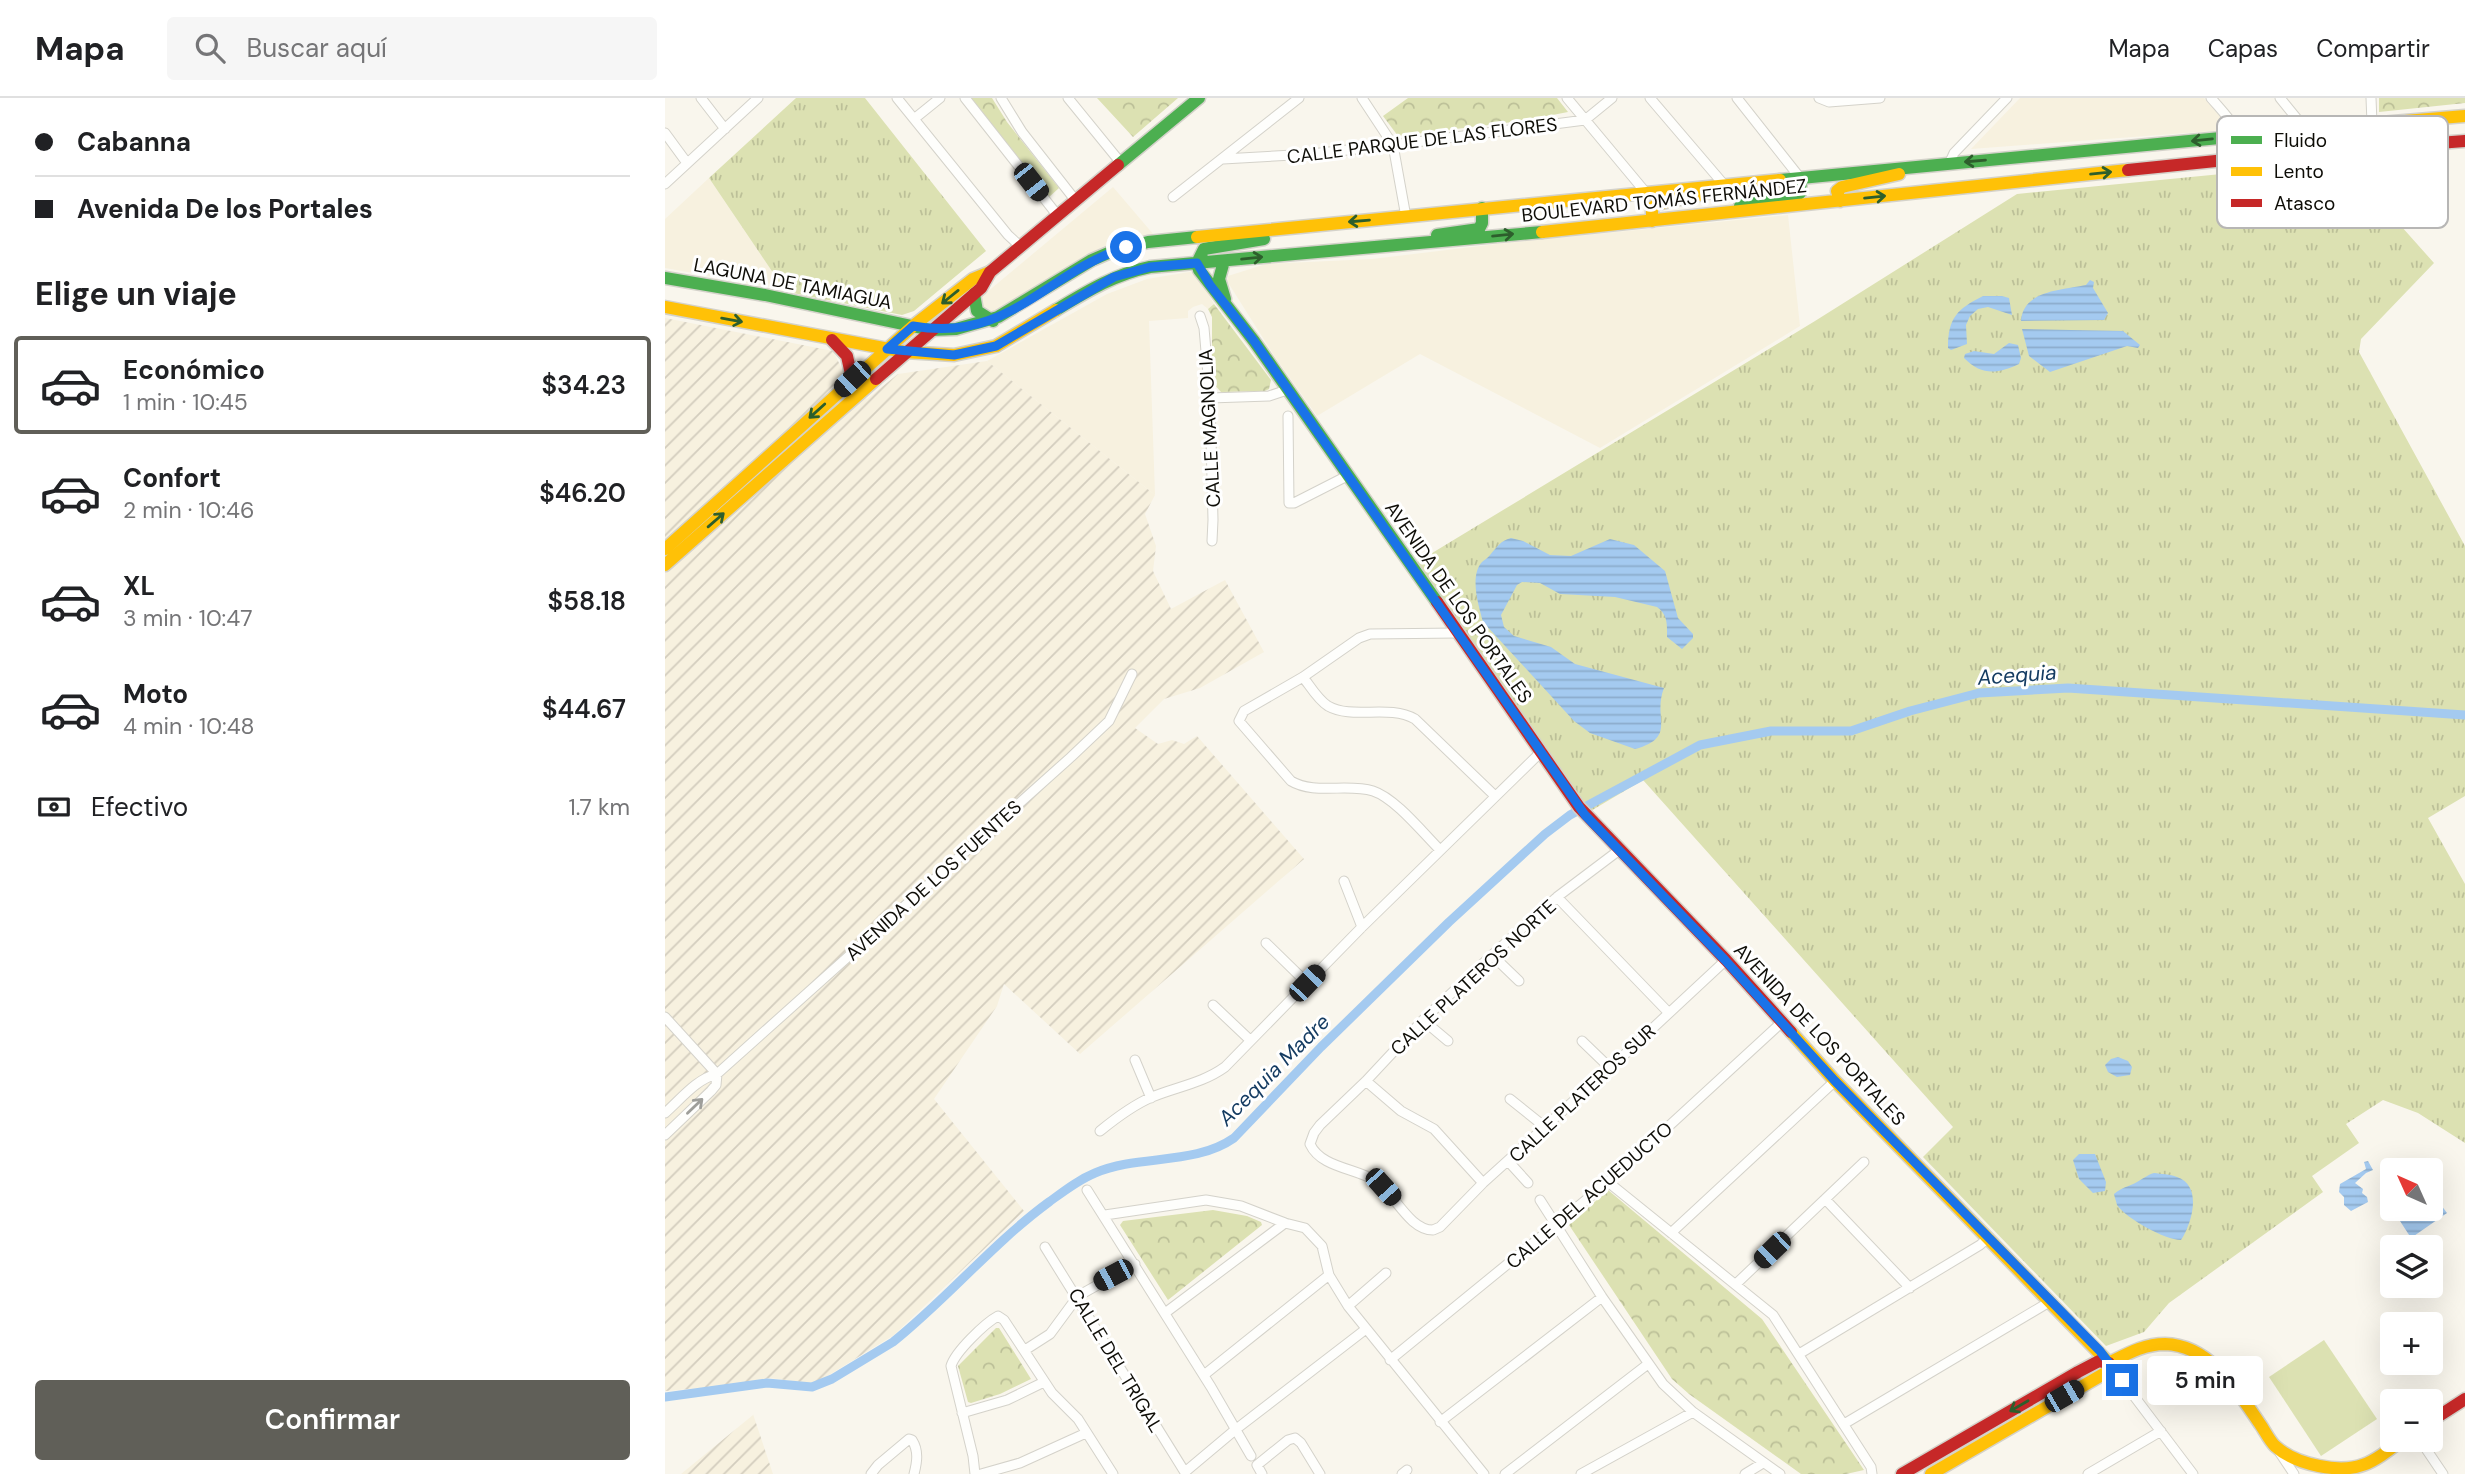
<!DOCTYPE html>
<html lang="es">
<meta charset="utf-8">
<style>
body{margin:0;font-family:"DM Sans",sans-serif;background:#f6f6f6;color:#202124;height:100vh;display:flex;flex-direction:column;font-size:26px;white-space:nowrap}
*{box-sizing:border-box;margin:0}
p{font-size:23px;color:#757577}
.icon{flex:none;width:38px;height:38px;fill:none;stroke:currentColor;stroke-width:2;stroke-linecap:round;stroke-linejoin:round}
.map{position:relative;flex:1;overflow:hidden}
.side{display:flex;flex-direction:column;background:#fff;width:665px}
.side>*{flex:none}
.banner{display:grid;align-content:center;height:154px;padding:0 35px;background:#fff}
.needle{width:46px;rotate:315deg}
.fabs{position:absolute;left:1715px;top:1060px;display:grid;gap:14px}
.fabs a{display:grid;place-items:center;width:63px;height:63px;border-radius:7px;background:#fff;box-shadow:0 7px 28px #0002;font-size:35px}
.end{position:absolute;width:32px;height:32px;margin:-16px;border:9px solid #1a73e8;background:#fff;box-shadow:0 0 0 4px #fff}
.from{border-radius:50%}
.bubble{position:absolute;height:49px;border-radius:7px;background:#fff;box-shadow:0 7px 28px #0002;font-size:23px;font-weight:600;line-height:49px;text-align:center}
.car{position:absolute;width:21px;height:42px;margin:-21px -10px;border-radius:9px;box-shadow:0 0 5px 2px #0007;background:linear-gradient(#222 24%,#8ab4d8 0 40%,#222 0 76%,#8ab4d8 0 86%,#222 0)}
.banner b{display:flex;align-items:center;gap:24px;height:66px;font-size:26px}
.banner b+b{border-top:2px solid #e0e0e0}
.banner i{width:18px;height:18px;background:#202124}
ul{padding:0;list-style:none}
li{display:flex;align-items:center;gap:21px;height:98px;margin:0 14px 10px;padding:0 21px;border:4px solid transparent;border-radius:7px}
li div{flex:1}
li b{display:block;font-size:26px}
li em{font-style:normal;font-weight:600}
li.active{border-color:#605f58}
li>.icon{width:63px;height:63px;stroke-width:1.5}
h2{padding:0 35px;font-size:32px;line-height:84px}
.pay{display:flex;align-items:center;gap:18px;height:77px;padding:0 35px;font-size:26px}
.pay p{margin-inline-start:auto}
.cta{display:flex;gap:14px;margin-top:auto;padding:14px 35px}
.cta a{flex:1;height:80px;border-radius:7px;background:#605f58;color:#fff;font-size:28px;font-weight:600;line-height:80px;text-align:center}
header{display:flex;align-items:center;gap:42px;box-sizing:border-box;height:98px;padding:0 35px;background:#fff;border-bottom:2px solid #e0e0e0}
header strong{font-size:33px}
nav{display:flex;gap:38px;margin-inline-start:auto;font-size:24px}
.search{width:490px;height:63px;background:#f6f6f6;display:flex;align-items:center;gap:18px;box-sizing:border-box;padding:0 24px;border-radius:7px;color:#757577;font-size:26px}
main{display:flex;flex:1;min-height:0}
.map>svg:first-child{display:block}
.built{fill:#f7f1df}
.industrial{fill:url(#industrial-furrows)}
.grass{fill:url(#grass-tufts)}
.park{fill:url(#park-crowns)}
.garden{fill:#dce1b2}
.water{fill:url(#water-rules)}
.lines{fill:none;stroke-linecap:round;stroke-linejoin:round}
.canal{stroke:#a4caf0;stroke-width:9}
.street-casing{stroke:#d4d2ca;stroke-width:11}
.fast-casing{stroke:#d4d2ca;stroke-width:15}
.slow-casing{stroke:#d4d2ca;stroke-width:15}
.jam-casing{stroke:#d4d2ca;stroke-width:15}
.street{stroke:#fefefc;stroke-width:9}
.fast{stroke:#4caf50;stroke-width:12}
.slow{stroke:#ffc107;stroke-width:12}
.jam{stroke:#c62828;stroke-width:12}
.oneway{stroke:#2d5e2c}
.oneway2{stroke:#9e9e9a}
.route{stroke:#1a73e8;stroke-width:9}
.labels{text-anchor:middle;stroke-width:6;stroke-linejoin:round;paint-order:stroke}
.street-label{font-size:19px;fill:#0e0d07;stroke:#fff}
.water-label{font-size:21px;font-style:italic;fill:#153c62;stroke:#fff}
.key{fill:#fff;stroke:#b7b6b5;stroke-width:2}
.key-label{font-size:19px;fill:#0e0d07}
</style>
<header>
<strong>Mapa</strong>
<div class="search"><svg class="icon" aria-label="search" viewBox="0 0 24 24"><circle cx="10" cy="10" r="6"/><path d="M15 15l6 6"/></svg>Buscar aquí</div>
<nav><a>Mapa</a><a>Capas</a><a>Compartir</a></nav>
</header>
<main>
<section class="side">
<div class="banner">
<b><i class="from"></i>Cabanna</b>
<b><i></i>Avenida De los Portales</b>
</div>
<h2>Elige un viaje</h2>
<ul>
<li class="active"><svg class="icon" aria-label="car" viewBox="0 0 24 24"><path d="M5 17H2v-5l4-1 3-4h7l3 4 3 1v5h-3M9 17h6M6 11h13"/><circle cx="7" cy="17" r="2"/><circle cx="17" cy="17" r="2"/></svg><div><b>Económico</b><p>1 min · 10:45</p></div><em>$34.23</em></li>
<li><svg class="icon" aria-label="car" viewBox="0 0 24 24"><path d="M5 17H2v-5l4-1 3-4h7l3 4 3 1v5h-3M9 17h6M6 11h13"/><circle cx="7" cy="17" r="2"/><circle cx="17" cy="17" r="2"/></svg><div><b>Confort</b><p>2 min · 10:46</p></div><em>$46.20</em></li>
<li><svg class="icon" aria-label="car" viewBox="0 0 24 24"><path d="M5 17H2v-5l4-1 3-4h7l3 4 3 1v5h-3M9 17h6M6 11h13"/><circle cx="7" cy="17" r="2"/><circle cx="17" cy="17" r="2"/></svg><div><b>XL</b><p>3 min · 10:47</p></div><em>$58.18</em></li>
<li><svg class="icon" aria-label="car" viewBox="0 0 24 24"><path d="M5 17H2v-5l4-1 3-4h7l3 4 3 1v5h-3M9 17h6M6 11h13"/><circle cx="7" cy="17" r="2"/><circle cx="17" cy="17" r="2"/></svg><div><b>Moto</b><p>4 min · 10:48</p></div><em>$44.67</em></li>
</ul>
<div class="pay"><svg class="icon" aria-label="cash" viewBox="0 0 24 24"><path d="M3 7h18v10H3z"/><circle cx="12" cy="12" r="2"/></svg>Efectivo<p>1.7 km</p></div>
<div class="cta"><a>Confirmar</a></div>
</section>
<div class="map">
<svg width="1800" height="1376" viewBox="0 0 1800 1376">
<defs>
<pattern id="industrial-furrows" width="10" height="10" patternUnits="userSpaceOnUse" patternTransform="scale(1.75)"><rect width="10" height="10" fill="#f7f1df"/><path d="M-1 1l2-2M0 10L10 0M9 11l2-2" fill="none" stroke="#d3cdbe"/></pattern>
<pattern id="grass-tufts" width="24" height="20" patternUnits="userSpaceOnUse" patternTransform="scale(1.75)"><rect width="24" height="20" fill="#dce1b2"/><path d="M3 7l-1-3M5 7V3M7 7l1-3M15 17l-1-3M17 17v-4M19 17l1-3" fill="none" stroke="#bcc098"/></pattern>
<pattern id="park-crowns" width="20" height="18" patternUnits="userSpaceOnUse" patternTransform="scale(1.75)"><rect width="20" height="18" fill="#dce1b2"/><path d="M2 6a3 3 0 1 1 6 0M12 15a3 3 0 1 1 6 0" fill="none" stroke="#bcc098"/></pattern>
<pattern id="water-rules" width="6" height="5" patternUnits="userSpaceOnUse" patternTransform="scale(1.75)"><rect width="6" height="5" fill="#a4caf0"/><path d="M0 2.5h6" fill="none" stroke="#8caccc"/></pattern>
</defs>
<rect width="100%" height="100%" fill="#f9f6ed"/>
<path class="built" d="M 1355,0 L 1539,0 L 1563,28 L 1562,32 L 1306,51 Z
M 44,80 L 119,191 L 0,170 L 0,121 Z
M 448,89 L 489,137 L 437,149 L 398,172 L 382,184 L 326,215 L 316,207 L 315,200 Z
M 1123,117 L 1135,228 L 935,350 L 755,256 L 652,318 L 610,259 L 562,183 L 563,178 L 601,166 L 707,161 L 832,146 Z
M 530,173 L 549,206 L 543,211 L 537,206 L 528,209 L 523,213 L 523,220 L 484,223 L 490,397 L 322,263 L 442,196 L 482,181 Z"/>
<path class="industrial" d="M 0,220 L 168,253 L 177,271 L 202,301 L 233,276 L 322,263 L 490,397 L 480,416 L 491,448 L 488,473 L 506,511 L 560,482 L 599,554 L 535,590 L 499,601 L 470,630 L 493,646 L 507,642 L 519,646 L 532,638 L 639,761 L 415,956 L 339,886 L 332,908 L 269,1001 L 359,1113 L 229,1237 L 156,1282 L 144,1285 L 105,1280 L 62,1288 L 0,1293 Z
M 88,1316 L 108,1376 L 16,1376 L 88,1317 Z"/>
<path class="grass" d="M 131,0 L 200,0 L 321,153 L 249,213 L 237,217 L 123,194 L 119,191 L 44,80 Z
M 1679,64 L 1769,165 L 1696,241 L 1694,254 L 1800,448 L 1800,698 L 1763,720 L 1800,786 L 1800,1045 L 1753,1015 L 1718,1002 L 1681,1026 L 1694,1045 L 1647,1078 L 1658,1094 L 1504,1205 L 1479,1234 L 1441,1248 L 1258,1059 L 1288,1029 L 978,682 L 924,714 L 749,466 L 1150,223 L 1352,96 Z"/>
<path class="park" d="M 303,0 L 327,0 L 342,24 L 394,90 L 382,101 Z
M 432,0 L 513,0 L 468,39 Z
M 743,0 L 892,0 L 903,14 L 856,23 L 733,38 L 718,18 Z
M 1714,0 L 1800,0 L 1800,5 L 1714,14 Z
M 549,206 L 606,282 L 604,291 L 600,293 L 556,294 L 547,284 L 547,219 L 543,211 Z
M 943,1092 L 1097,1221 L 1199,1372 L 1181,1376 L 1136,1376 L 1024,1296 L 1007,1281 L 904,1127 Z
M 548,1112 L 582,1118 L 596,1124 L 597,1127 L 503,1202 L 455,1127 L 458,1123 Z
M 331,1230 L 334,1230 L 366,1281 L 335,1296 L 306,1305 L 303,1304 L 293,1268 Z"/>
<path class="garden" d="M 1659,1242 L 1712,1321 L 1656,1358 L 1604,1279 Z"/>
<path class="water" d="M 1425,182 L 1429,184 L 1428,190 L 1443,215 L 1439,222 L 1356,223 C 1358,192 1398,192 1421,187 Z
M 1318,198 L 1337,198 L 1344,200 L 1347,217 L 1323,209 L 1313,211 L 1305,218 L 1301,227 L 1302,246 L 1286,252 L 1283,250 C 1283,220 1292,211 1318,198 Z
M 1357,231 L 1458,233 L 1475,247 L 1473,250 L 1462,248 L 1385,274 L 1364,258 Z
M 1344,245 L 1353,247 L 1356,260 L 1354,266 C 1332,276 1317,278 1299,260 L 1300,256 L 1309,253 L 1329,256 Z
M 846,440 L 858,443 L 885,457 L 906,458 L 945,441 L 969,447 L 1000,473 L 1013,520 L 1028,536 L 1028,540 L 1017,551 L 1002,539 C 1002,526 1003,517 992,509 L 950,499 L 895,496 L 875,485 L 857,484 L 852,487 L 836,517 L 839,529 L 849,538 L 886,549 L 910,566 L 999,590 C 987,620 1013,639 970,651 L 925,635 L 909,623 L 818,524 C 814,509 804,478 817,464 C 819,462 823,460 825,457 C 832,449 835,443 846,440 Z
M 1453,959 L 1463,963 L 1467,969 L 1465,977 L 1452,979 L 1443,974 L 1440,967 L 1446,961 Z
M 1414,1056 L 1430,1056 L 1441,1084 L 1440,1093 L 1428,1095 L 1414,1081 L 1408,1062 Z
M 1703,1063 L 1708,1072 L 1701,1075 L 1690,1085 L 1698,1091 L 1697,1095 L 1702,1099 L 1703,1104 L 1686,1113 L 1679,1107 L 1679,1099 L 1674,1094 L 1675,1086 L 1701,1071 L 1699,1064 Z
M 1489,1075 C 1496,1076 1505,1076 1512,1079 C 1538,1088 1527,1125 1516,1142 C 1500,1142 1462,1121 1452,1107 C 1452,1106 1449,1097 1449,1096 C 1457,1089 1463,1089 1472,1084 C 1478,1081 1482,1077 1489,1075 Z
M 1770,1099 L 1782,1115 L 1746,1140 L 1735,1123 L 1752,1111 L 1766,1111 L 1766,1101 Z"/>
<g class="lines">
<path class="canal" d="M 0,1299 L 102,1285 L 147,1289 L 167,1281 L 228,1244 C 283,1200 328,1145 384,1104 C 399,1093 413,1082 430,1075 C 474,1056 529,1068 569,1040 L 656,949 L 784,824 L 880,736 L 905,717 L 1035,647 L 1106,633 L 1186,633 L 1245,613 L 1314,595 L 1403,590 L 1800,617"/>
<g class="street-casing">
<path id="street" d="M 36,0 L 60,31
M 232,0 L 343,137 L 356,149
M 300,0 L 393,118
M 336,0 L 357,34 L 411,103
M 403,0 L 456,65
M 697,0 L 728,47 L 741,119
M 902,0 L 982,96
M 985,0 L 1061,89
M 1072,0 L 1136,81
M 1154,0 L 1164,4 L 1215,0
M 1546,0 C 1566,23 1574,29 1580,60
M 1615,0 L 1633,22 L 1633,57
M 1706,0 L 1707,25
M 249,21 L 275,0
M 0,35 L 22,65
M 558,61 L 646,56 L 728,47 L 920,22 L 947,0
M 1284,66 L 1289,55 L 1342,0
M 0,86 L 93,0
M 508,99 L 634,0
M 535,218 L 539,230 L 545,300 L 548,422 L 547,443
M 545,300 L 604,298 L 622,292
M 623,318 L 624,405 L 629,405 L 682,378
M 638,579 C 645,588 653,602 663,608 C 688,622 723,606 750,621 L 829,697
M 775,752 C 758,735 730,700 708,693 C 683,685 649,697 626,683 L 574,623 L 579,613 L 638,579 L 694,540 L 705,536 L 793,535
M 953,753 L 892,799 L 827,857 L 758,922 L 701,983 L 655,1027 L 649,1035 L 645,1046 C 656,1070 691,1070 711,1083 C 730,1096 744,1132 768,1132 L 775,1129 L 818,1085 L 945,970 L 1061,862
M 679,783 L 697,829
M 892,799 L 1004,915
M 601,845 L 642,885
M 827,857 L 854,883
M 548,907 L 585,942
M 0,919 L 52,976
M 758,922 L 783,943
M 917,943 L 945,970
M 470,962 L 486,1000
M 701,983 L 736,1013 L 769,1031 L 818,1085
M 845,1001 L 880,1029
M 0,1015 C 16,1001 31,981 52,976 L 406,659 L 444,623 L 467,576
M 435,1033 C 451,1020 468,1007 487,999 C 511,989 538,985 560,969 L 697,829 L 877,653
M 0,1037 L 46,993 L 51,987 L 52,976
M 843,1063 L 863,1085
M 943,1084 L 1108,1217 L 1206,1369 L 1207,1376
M 422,1092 L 546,1289 L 586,1358
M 1160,1101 L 1245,1190
M 875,1102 L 937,1199 L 998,1286 L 1028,1314 L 1115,1376
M 440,1117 L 541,1102 L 576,1108 L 620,1125 L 640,1130 L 657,1148 L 664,1177 L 683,1208 L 819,1376
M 1006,1135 L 1170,983
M 380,1149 L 521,1376
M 1071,1186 L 1199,1064
M 683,1208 L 721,1175
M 500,1215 L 620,1125
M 360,1252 L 385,1236 L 413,1198 L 470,1166
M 1134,1256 L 1315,1147 L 1324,1139
M 725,1262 L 943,1084 L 1116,925
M 1444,1265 L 1528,1376
M 539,1277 L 664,1177
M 297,1315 L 342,1302 L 379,1284
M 775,1324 L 937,1199
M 1179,1326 L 1386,1203
M 1755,1342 L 1778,1376
M 1615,1355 L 1629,1376
M 520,1374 L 570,1332 L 701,1231
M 206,1376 L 213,1367 L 244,1341 L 247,1342 C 254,1353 252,1364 249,1376
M 310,1376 L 308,1358 L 286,1268 C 290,1254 320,1225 333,1218 L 339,1222 L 387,1295 L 413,1321 L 448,1376
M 316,1376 L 355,1365 L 421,1335
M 597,1376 L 592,1367 L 623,1342 L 630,1340 L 636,1345 L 655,1376
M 737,1376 L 742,1372
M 840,1376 L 983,1266
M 916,1376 L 1028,1314
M 1080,1376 L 1098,1365
M 1423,1376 L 1496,1333"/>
</g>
<g class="fast-casing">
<path id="fast" d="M 453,67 L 534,0
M 1115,82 L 1692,27
M 1075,108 L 1092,103 L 1131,98 L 1135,95 L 1136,81
M 772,137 L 814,131 L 817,125 L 817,110
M 599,141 L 539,151 L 532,165 L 534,172 L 589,243 L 772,504
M 559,163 L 554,181 L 560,201
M 0,180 L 100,197 L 266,232 L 291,231 L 333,219 L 427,162 L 448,153 L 483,144 L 532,139
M 309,196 L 312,213 L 328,223
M 391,212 C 421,194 450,176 485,169 L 877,134"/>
</g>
<g class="slow-casing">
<path id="slow" d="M 1692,27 L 1800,18
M 1175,103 L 1172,93 L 1177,89 L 1234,76
M 987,123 L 987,110 L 992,106 L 1043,95
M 877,134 L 1463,72
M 532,139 L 1115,82
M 0,209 L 240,254 L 289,257 L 331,248 L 391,212
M 0,451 L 248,228 L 308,181 L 325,174
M 0,467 L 211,281
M 1126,934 L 1170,983 L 1444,1265
M 1444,1265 C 1462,1256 1479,1246 1500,1246 C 1545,1247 1572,1292 1595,1326 C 1600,1333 1604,1342 1610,1348 C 1622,1359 1639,1365 1654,1368 C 1693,1376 1707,1365 1737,1342
M 1266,1376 L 1442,1274 L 1444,1265"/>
</g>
<g class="jam-casing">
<path id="jam" d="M 1463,72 L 1580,60 L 1800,43
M 167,242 L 182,258 L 187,281
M 211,281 L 316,190 L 325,174 L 453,67
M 772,504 L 914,709 L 1061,862 L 1126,934
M 1766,1323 L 1800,1301
M 1237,1376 L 1413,1274 L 1434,1263 L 1444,1265"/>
</g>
<use href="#street" class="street"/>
<use href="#fast" class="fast"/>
<use href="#slow" class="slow"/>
<use href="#jam" class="jam"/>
</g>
<defs><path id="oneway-shaft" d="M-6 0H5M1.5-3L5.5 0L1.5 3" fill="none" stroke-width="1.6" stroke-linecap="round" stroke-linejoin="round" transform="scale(1.75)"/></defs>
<g class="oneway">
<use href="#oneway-shaft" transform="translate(1537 42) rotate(174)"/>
<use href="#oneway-shaft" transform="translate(1310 63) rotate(175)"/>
<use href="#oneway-shaft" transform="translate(1436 75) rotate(-6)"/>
<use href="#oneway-shaft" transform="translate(1210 99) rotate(-6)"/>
<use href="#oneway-shaft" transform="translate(694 123) rotate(175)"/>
<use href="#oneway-shaft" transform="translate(838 137) rotate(-6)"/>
<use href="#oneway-shaft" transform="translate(587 160) rotate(-6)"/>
<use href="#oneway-shaft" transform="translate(285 199) rotate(141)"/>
<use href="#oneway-shaft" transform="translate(67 222) rotate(10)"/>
<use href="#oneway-shaft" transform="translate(152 313) rotate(138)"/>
<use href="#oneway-shaft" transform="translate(51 422) rotate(-41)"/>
<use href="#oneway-shaft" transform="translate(1354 1308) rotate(150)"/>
</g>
<use class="oneway2" href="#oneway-shaft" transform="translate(30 1008) rotate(-44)"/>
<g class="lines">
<path class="route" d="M 461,149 C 379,176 344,245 248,228 L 222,251 L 289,257 L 331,248 L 449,179 L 485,169 L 532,165 L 545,187 L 589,243 L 920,717 L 1060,862 L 1170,983 L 1435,1253 L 1457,1282"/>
</g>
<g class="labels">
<g class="street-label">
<text transform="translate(757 42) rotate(-7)" y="7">CALLE PARQUE DE LAS FLORES</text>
<text transform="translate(999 102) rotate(-6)" y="7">BOULEVARD TOMÁS FERNÁNDEZ</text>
<text transform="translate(128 185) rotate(11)" y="7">LAGUNA DE TAMIAGUA</text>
<text transform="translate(544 330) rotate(-93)" y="7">CALLE MAGNOLIA</text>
<text transform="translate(794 504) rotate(55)" y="7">AVENIDA DE LOS PORTALES</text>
<text transform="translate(268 782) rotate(-42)" y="7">AVENIDA DE LOS FUENTES</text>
<text transform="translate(808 879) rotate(-43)" y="7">CALLE PLATEROS NORTE</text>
<text transform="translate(1155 936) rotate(47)" y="7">AVENIDA DE LOS PORTALES</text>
<text transform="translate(917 995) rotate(-43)" y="7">CALLE PLATEROS SUR</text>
<text transform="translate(924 1097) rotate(-41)" y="7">CALLE DEL ACUEDUCTO</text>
<text transform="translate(451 1262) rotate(59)" y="7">CALLE DEL TRIGAL</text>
</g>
<g class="water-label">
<text transform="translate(1352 577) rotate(-4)" y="7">Acequia</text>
<text transform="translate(609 972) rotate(-45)" y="7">Acequia Madre</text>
</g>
</g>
<rect x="1552" y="18" width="231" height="112" rx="10" class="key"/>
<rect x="1566" y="38" width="31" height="8" fill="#4caf50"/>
<rect x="1566" y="69" width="31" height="9" fill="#ffc107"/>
<rect x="1566" y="101" width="31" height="8" fill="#c62828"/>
<g class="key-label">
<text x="1609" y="49">Fluido</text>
<text x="1609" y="80">Lento</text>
<text x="1609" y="112">Atasco</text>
</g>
</svg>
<div class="fabs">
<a><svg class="needle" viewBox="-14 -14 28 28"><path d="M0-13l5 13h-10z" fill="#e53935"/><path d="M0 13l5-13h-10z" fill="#757577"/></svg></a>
<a><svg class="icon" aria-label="layers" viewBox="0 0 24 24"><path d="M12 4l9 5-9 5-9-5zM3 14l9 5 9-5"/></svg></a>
<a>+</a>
<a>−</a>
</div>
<i class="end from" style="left:461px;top:149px"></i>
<i class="end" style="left:1457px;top:1282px"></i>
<div class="bubble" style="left:1482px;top:1258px;width:116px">5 min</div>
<i class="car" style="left:366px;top:84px;rotate:142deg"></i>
<i class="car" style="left:187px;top:281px;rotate:227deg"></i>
<i class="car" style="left:642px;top:885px;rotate:44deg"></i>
<i class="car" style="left:718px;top:1089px;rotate:138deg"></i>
<i class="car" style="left:1107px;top:1152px;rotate:226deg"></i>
<i class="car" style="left:448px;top:1177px;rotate:242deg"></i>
<i class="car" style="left:1399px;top:1298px;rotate:60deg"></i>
</div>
</main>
